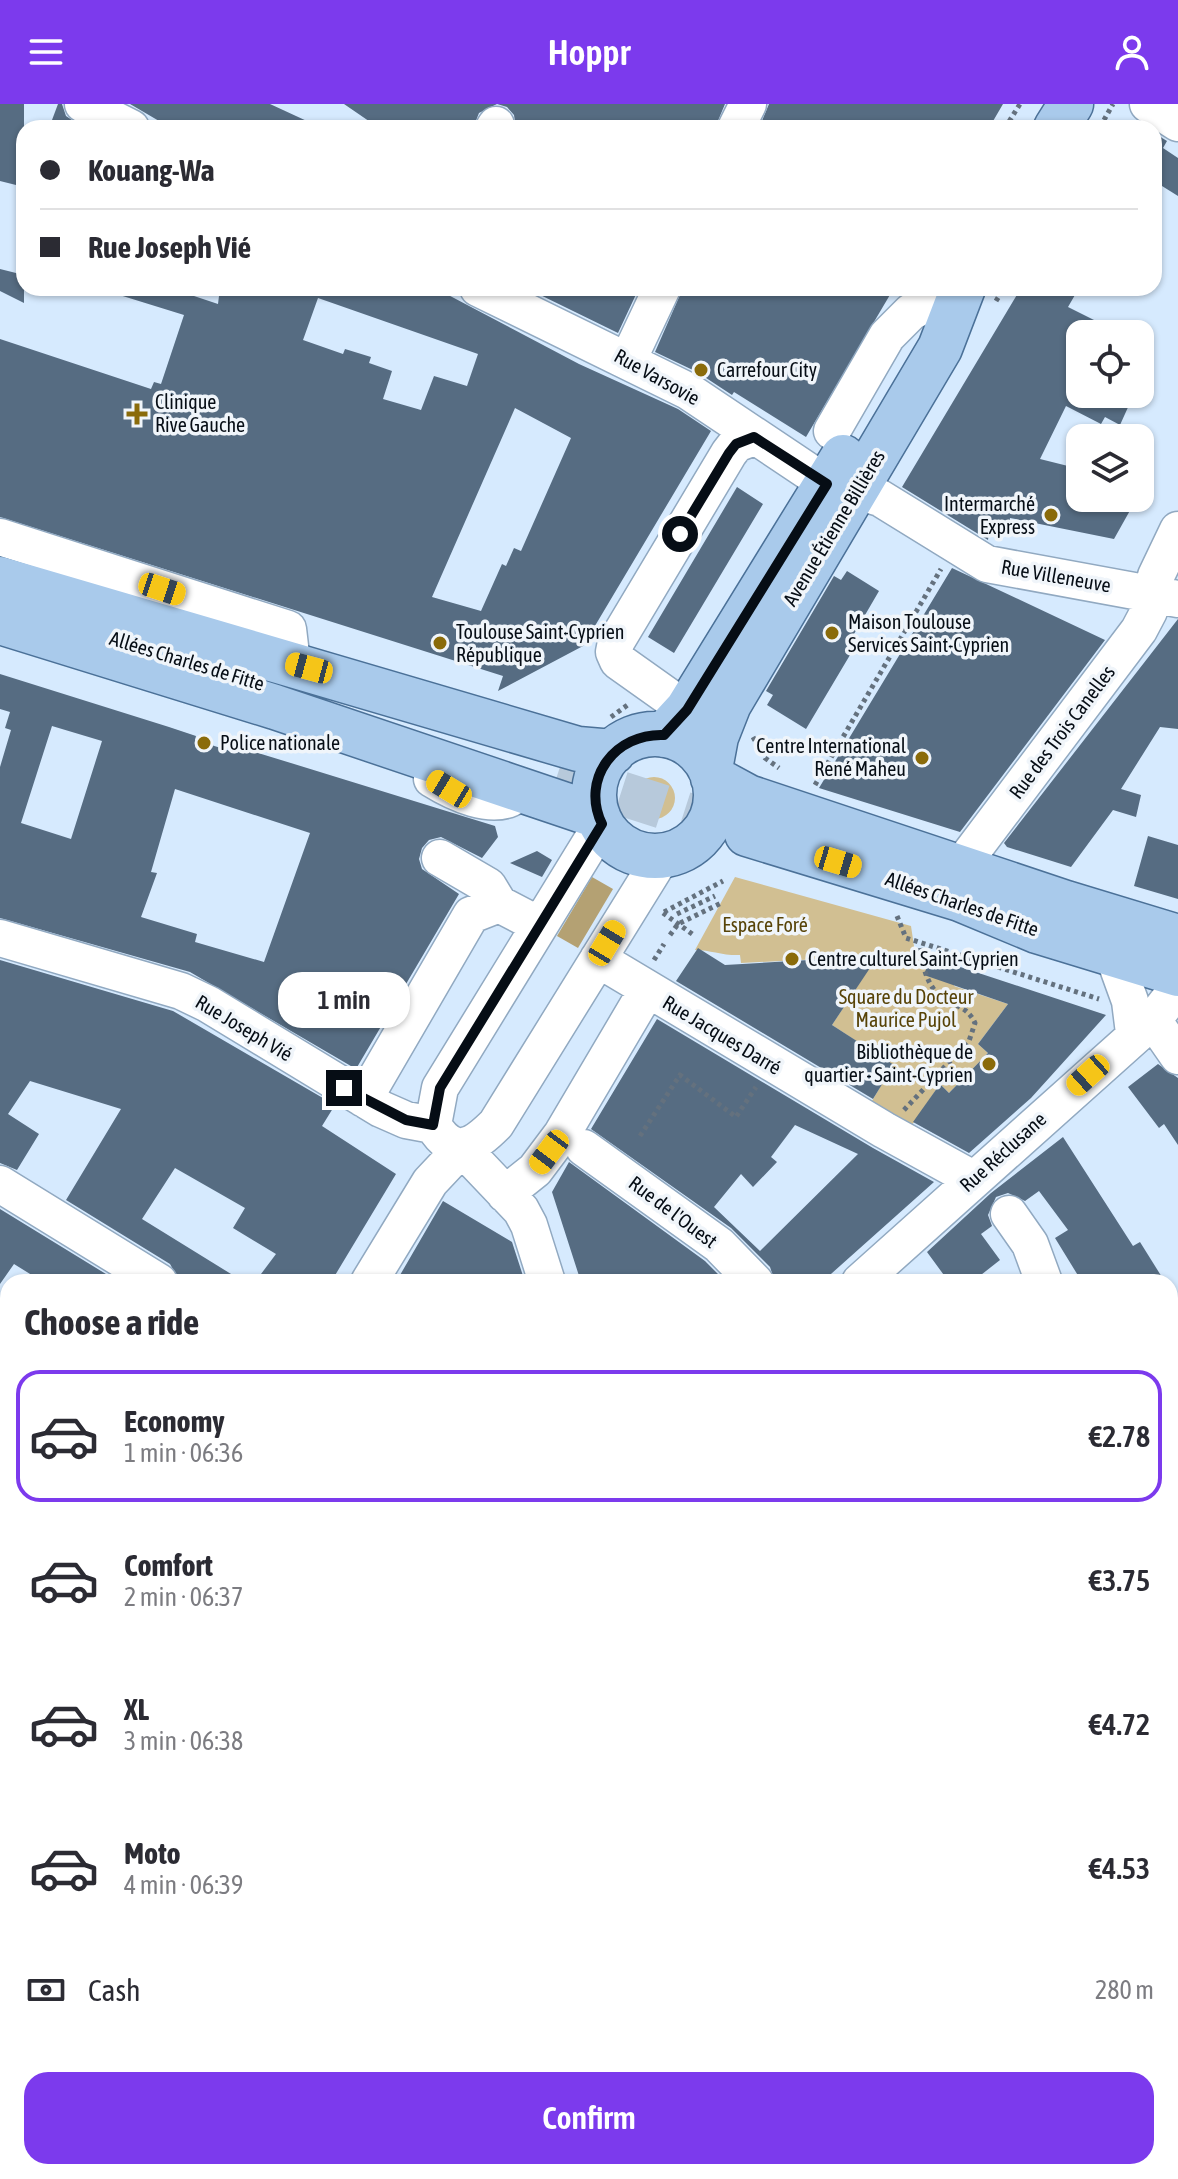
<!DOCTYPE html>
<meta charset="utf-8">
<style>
body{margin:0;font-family:"Asap Condensed",sans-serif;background:#f2f2f3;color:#2b2b33;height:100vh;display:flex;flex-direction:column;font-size:30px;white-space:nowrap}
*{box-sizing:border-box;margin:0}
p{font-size:26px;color:#7c7c81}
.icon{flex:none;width:44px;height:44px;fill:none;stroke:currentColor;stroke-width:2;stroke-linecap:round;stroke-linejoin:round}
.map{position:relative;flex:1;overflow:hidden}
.side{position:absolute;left:0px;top:1170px;width:1178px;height:906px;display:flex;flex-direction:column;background:#fff;border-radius:24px 24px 0 0;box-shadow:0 2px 6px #0004}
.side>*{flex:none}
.guide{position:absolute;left:16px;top:16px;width:1146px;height:176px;border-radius:24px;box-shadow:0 2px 6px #0004;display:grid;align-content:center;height:176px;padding:0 24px;background:#fff}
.fabs{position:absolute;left:1066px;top:216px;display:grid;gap:16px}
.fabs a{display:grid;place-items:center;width:88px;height:88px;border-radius:16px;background:#fff;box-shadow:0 2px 6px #0004;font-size:40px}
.end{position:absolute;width:36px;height:36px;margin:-18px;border:10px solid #060d15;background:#fff;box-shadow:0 0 0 4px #fff}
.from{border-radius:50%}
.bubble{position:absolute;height:56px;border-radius:24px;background:#fff;box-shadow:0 2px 6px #0004;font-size:26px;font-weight:600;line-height:56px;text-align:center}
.car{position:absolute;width:24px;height:48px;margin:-24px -12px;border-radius:10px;box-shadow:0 0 6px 2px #0007;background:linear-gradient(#f5c518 24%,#345 0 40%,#f5c518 0 76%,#345 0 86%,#f5c518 0)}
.guide b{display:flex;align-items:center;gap:28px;height:76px;font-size:30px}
.guide b+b{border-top:2px solid #e1e1e2}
.guide i{width:20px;height:20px;background:#2b2b33}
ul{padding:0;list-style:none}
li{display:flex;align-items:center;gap:24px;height:132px;margin:0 16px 12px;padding:0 8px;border:4px solid transparent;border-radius:24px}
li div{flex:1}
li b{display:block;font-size:30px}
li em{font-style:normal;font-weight:600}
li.current{border-color:#7c3aed}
li>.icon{width:72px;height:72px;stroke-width:1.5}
h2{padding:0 24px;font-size:36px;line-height:96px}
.pay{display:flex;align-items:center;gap:20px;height:88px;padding:0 24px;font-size:30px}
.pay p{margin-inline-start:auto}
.action{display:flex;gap:16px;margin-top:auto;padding:16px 24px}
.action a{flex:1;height:92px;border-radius:24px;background:#7c3aed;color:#fff;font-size:32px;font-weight:600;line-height:92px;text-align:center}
header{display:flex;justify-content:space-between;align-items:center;height:104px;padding:0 24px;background:#7c3aed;color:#fff;font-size:36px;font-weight:600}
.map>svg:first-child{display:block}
.green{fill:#d1bf92}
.water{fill:#b4a173}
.building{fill:#566c82;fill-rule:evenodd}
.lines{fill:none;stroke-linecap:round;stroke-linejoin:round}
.major-tunnel{stroke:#b7c9db;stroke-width:44;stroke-dasharray:44 22;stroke-linecap:butt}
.minor-casing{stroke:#91a9c1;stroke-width:39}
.major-casing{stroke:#4b7198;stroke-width:47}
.path{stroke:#64717e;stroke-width:5;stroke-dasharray:4 4;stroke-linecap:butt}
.minor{stroke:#fff;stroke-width:36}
.major{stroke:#a9caeb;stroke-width:44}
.route{stroke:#060d15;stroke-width:10}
.poi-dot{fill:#8a6b0a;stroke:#f0f5fa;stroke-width:3}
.labels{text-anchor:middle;stroke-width:7;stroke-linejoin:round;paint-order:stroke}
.poi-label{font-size:20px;fill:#060d15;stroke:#f0f5fa;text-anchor:start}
.street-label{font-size:20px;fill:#060d15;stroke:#f0f5fa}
.park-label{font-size:20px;fill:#574307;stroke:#f0f5fa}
</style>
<header><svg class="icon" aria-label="menu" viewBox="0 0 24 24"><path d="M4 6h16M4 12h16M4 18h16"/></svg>Hoppr<svg class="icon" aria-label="person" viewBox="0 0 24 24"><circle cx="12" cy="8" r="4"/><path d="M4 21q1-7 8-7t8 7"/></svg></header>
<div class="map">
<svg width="1178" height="2075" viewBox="0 0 1178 2075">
<rect width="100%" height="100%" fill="#d6eafe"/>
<path class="green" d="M633 694a21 21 0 1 1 42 0a21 21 0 1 1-42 0Z
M 735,773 L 911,822 L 915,849 L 959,863 L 954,882 L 1008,900 L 978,940 L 988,949 L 949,989 L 940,980 L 912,1021 L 872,997 L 893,961 L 832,921 L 877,852 L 741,859 L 740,851 C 724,852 706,845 695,846 Z
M 1178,1846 L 1178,1966 L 1170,1969 L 1170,1849 Z"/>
<path class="water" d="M 592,773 L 613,785 L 578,844 L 557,832 Z"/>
<path class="building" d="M 0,0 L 24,0 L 24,83 L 0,77 Z
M 58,0 L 62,0 L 66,12 L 84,24 L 49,24 Z
M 130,0 L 270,0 L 322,24 L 171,24 Z
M 344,0 L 725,0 L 715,24 L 516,24 L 514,11 L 507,3 L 497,0 L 479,9 L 473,24 L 379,24 Z
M 769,0 L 1003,0 L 989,24 L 759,24 Z
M 1154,29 L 1167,37 L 1163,44 L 1178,54 L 1178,92 L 1154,77 Z
M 0,165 L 24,171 L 24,199 L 0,187 Z
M 114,184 L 170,184 L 218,200 L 220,184 L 435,184 L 579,260 L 678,305 L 711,327 L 583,542 L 498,587 L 503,572 L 0,413 L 0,235 L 151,285 L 154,278 L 161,280 L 184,211 L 113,189 ZM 318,194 L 478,250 L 467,282 L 434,272 L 421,306 L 383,295 L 392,267 L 369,259 L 371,253 L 345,245 L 343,250 L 303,236 ZM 515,304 L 571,334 L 521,447 L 514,444 L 506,462 L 502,460 L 481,507 L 432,493 Z
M 526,184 L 639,184 L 618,229 Z
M 683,184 L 894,184 L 806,333 L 734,288 L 732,291 L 697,268 L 655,248 Z
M 1021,184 L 1079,184 L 1068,203 L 1122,230 L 1080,230 L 1080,290 L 1134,290 L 1120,321 L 1105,313 L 1101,320 L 1066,302 L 1040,355 L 1080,365 L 1080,394 L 1137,394 L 1114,435 L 1010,414 L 1009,424 L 990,421 L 988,436 L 902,383 Z
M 737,383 L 763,400 L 674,549 L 648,533 Z
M 952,464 L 1105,536 L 960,728 L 819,684 Z
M 847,467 L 879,487 L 847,542 L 852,544 L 850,551 L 806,625 L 767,601 L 773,591 L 766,587 L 834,472 L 841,476 Z
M 1178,515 L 1178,625 L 1160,623 L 1121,685 L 1141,691 L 1136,713 L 1113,706 L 1071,763 L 1007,743 L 1004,739 Z
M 0,570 L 169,623 L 196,632 L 195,636 L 237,649 L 239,643 L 495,722 L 498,733 L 482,754 L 441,733 L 429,736 L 422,744 L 419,755 L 422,765 L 459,790 L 356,965 L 190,868 L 0,814 L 0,663 L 11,626 L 5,624 L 10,608 L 0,605 ZM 52,622 L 102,637 L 71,735 L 21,719 ZM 175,685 L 310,729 L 264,858 L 195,838 L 197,830 L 141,813 L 157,769 L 151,768 Z
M 1148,732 L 1178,741 L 1178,795 L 1134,782 Z
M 537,747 L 552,756 L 542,773 L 510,759 Z
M 698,844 L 725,861 L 878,852 L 832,921 L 894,961 L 873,995 L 676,877 Z
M 930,853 L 1106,911 L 1031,994 L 969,1049 L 913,1018 L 940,980 L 949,989 L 988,949 L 978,940 L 1008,900 L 924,871 Z
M 0,856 L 173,907 L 335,1001 L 322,1022 L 396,1070 L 331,1178 L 255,1178 L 276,1150 L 233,1124 L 245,1104 L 175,1064 L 142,1115 L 244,1178 L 180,1178 L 170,1160 L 66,1096 L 121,1005 L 30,977 L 8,1010 L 39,1030 L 17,1066 L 0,1059 Z
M 657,915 L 873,1044 L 934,1078 L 822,1178 L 775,1178 L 770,1163 L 731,1124 L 591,1025 ZM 795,1021 L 858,1050 L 760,1147 L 714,1103 L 741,1070 L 753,1083 L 777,1058 L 771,1053 Z
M 1158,960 L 1178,974 L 1178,1041 L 1164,1020 L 1159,1024 L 1128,983 Z
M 1063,1033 L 1133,1142 L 1140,1138 L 1165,1178 L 1082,1178 L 1055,1134 L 1068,1126 L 1039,1087 L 1025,1097 L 1008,1089 L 996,1093 L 988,1111 L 992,1122 L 981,1130 L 1000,1156 L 972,1178 L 949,1178 L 927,1148 L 991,1089 Z
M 569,1058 L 705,1157 L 726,1178 L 581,1178 L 552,1088 Z
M 443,1097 L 512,1138 L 525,1178 L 396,1178 Z
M 0,1105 L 119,1178 L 43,1178 L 14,1160 L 0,1180 Z"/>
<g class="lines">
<path class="major-tunnel" d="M 558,669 L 747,730"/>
<g class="minor-casing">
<path id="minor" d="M 83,0 L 131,24
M 1148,0 L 1178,19
M 494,24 L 496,21
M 736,24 L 748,0
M 478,184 L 688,287 L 827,380
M 628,256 L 662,184
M 832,327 L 887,232 L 911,208 L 951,187
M 856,387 L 880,394 L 987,460 L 1178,495
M 0,433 L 288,525 L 292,559
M 695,646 L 687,606 L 618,557 L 614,548 L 616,538 L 729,349 L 736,340 L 754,333
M 432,675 C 453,688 493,708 516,691
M 602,720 L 440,984 L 433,1021 C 454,1055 473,1043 496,1020 L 662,752
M 440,754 L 488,782 L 499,800
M 961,762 L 1139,526 L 1149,507 L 1156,472 L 1178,426
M 0,834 L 181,887 L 208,900 L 381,1005 L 406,1016 L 433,1021
M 1113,850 L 1130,897 L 1134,929
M 598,855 L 884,1026 L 973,1075
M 1153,916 L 1178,952
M 364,995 L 471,811 L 499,800 L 539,821
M 462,1044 L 521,1106 L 529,1121 L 547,1178
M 584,1044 L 719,1141 L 755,1178
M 0,1080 L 159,1178
M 505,1090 L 535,1066 L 562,1030 L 647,886
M 1009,1110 L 1030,1140 L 1044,1178
M 369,1178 L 430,1078 L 462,1044
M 860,1178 L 1153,916 L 1178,884
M 1170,1346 L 1178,1353
M 1170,1570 L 1178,1566
M 0,1791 L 8,1778
M 243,2068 L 253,2075
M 339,2068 L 346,2075
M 826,2068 L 828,2075
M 103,2075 L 108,2068
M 514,2075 L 522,2068
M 704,2075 L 707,2068"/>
</g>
<g class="major-casing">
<path id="major" d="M 1056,24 L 1071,0
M 0,475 L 578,645 L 613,648
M 0,518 L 275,603 L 598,712
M594 691a61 61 0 1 1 122 0a61 61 0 1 1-122 0Z
M 664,631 L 687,606 L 843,353
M 710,665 L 716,633 L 729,600 L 940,244 L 963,184
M 713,674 L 748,693 L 1066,799 L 1178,833
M 747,730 L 960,795 L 1037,827 L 1178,870"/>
</g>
<path class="path" d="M 1104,16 L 1113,0
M 1005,24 L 1020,0
M 996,197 L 1004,184
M 611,613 L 629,600
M 753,633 L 765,654 L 779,664
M 815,681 L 941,465
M 664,808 L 723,777
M 663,809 L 695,832
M 677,810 L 715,792
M 897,812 L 906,834 L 1099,895
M 670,831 L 678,820 L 721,799
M 654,856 L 664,840
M 904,1006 L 969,937 L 975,919 C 966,900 954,904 940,892 C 926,880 922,859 920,843
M 640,1032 L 680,971 L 736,1013 L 756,983
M 0,1621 L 8,1620
M 1170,1684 L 1178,1681
M 1170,1790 L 1178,1787
M 1170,1888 L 1178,1909
M 1170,2030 L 1178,2027
M 1170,2049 L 1178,2069
M 881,2068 L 883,2075
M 954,2068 L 957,2075
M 978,2075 L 996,2068"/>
<use href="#minor" class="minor"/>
<use href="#major" class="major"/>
</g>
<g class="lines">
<path class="route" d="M 344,984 L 406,1016 L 433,1021 L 440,984 L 602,720 C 580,674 616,629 664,631 L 687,606 L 827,380 L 754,333 L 736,340 L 729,349 L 680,430"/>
</g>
<g class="poi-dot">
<circle cx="701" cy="266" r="8"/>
<path d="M133 298h8v8h8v8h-8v8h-8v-8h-8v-8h8z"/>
<circle cx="1051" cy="411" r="8"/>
<circle cx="832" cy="529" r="8"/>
<circle cx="440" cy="539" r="8"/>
<circle cx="204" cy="639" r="8"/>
<circle cx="922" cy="654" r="8"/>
<circle cx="792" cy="855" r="8"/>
<circle cx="989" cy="960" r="8"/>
</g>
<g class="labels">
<g class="poi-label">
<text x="717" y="273">Carrefour City</text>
<text x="155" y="305">Clinique<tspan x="155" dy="23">Rive Gauche</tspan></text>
<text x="1035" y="407" text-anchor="end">Intermarché<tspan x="1035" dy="23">Express</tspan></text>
<text x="848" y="525">Maison Toulouse<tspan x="848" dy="23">Services Saint-Cyprien</tspan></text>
<text x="456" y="535">Toulouse Saint-Cyprien<tspan x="456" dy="23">République</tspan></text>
<text x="220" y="646">Police nationale</text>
<text x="906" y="649" text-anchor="end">Centre International<tspan x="906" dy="23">René Maheu</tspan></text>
<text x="808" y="862">Centre culturel Saint-Cyprien</text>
<text x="973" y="955" text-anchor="end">Bibliothèque de<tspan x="973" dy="23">quartier - Saint-Cyprien</tspan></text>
</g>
<g class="street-label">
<text transform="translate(657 273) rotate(29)" y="7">Rue Varsovie</text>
<text transform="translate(834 424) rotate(-59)" y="7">Avenue Étienne Billières</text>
<text transform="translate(1056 472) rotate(10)" y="7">Rue Villeneuve</text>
<text transform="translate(187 557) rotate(17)" y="7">Allées Charles de Fitte</text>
<text transform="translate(1062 628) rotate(-53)" y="7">Rue des Trois Canelles</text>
<text transform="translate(962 800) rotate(19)" y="7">Allées Charles de Fitte</text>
<text transform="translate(244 924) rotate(31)" y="7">Rue Joseph Vié</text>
<text transform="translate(722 931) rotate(31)" y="7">Rue Jacques Darré</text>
<text transform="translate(1003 1048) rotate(-42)" y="7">Rue Réclusane</text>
<text transform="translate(673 1108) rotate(37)" y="7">Rue de l'Ouest</text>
</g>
<g class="park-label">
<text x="765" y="828">Espace Foré</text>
<text x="906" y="900">Square du Docteur<tspan x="906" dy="23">Maurice Pujol</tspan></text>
</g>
</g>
</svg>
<div class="fabs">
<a><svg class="icon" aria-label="locate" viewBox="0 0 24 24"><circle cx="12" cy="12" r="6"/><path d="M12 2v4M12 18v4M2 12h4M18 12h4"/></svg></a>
<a><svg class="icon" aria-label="layers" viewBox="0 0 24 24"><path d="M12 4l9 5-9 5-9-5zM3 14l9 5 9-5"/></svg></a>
</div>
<i class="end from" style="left:680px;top:430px"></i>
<i class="end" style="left:344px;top:984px"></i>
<div class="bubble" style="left:278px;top:868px;width:132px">1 min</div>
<i class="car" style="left:162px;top:485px;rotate:108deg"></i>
<i class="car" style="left:309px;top:564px;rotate:285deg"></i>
<i class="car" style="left:449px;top:685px;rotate:301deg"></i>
<i class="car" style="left:838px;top:758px;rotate:107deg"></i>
<i class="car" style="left:607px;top:839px;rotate:31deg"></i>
<i class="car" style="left:1088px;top:971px;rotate:228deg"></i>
<i class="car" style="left:549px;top:1048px;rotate:217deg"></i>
<div class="guide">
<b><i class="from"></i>Kouang-Wa</b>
<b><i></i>Rue Joseph Vié</b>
</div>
<section class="side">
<h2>Choose a ride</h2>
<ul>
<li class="current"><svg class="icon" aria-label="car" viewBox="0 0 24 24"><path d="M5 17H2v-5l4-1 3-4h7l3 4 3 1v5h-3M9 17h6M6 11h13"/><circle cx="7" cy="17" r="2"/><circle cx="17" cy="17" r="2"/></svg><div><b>Economy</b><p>1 min · 06:36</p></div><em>€2.78</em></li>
<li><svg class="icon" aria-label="car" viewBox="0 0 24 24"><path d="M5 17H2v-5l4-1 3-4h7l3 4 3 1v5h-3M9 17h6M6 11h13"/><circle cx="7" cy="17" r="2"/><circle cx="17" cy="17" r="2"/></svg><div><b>Comfort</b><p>2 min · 06:37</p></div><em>€3.75</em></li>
<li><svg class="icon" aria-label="car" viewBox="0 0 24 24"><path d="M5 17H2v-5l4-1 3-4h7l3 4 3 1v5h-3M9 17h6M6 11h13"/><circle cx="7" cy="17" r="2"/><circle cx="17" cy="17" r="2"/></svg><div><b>XL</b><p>3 min · 06:38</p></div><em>€4.72</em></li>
<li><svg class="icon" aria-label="car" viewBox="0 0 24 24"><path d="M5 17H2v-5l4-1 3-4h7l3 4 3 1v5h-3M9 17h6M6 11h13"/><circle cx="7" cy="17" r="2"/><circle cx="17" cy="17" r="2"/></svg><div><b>Moto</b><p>4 min · 06:39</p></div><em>€4.53</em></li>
</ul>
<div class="pay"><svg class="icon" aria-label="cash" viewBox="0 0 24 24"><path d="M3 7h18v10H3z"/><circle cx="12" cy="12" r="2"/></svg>Cash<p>280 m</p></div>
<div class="action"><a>Confirm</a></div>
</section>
</div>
